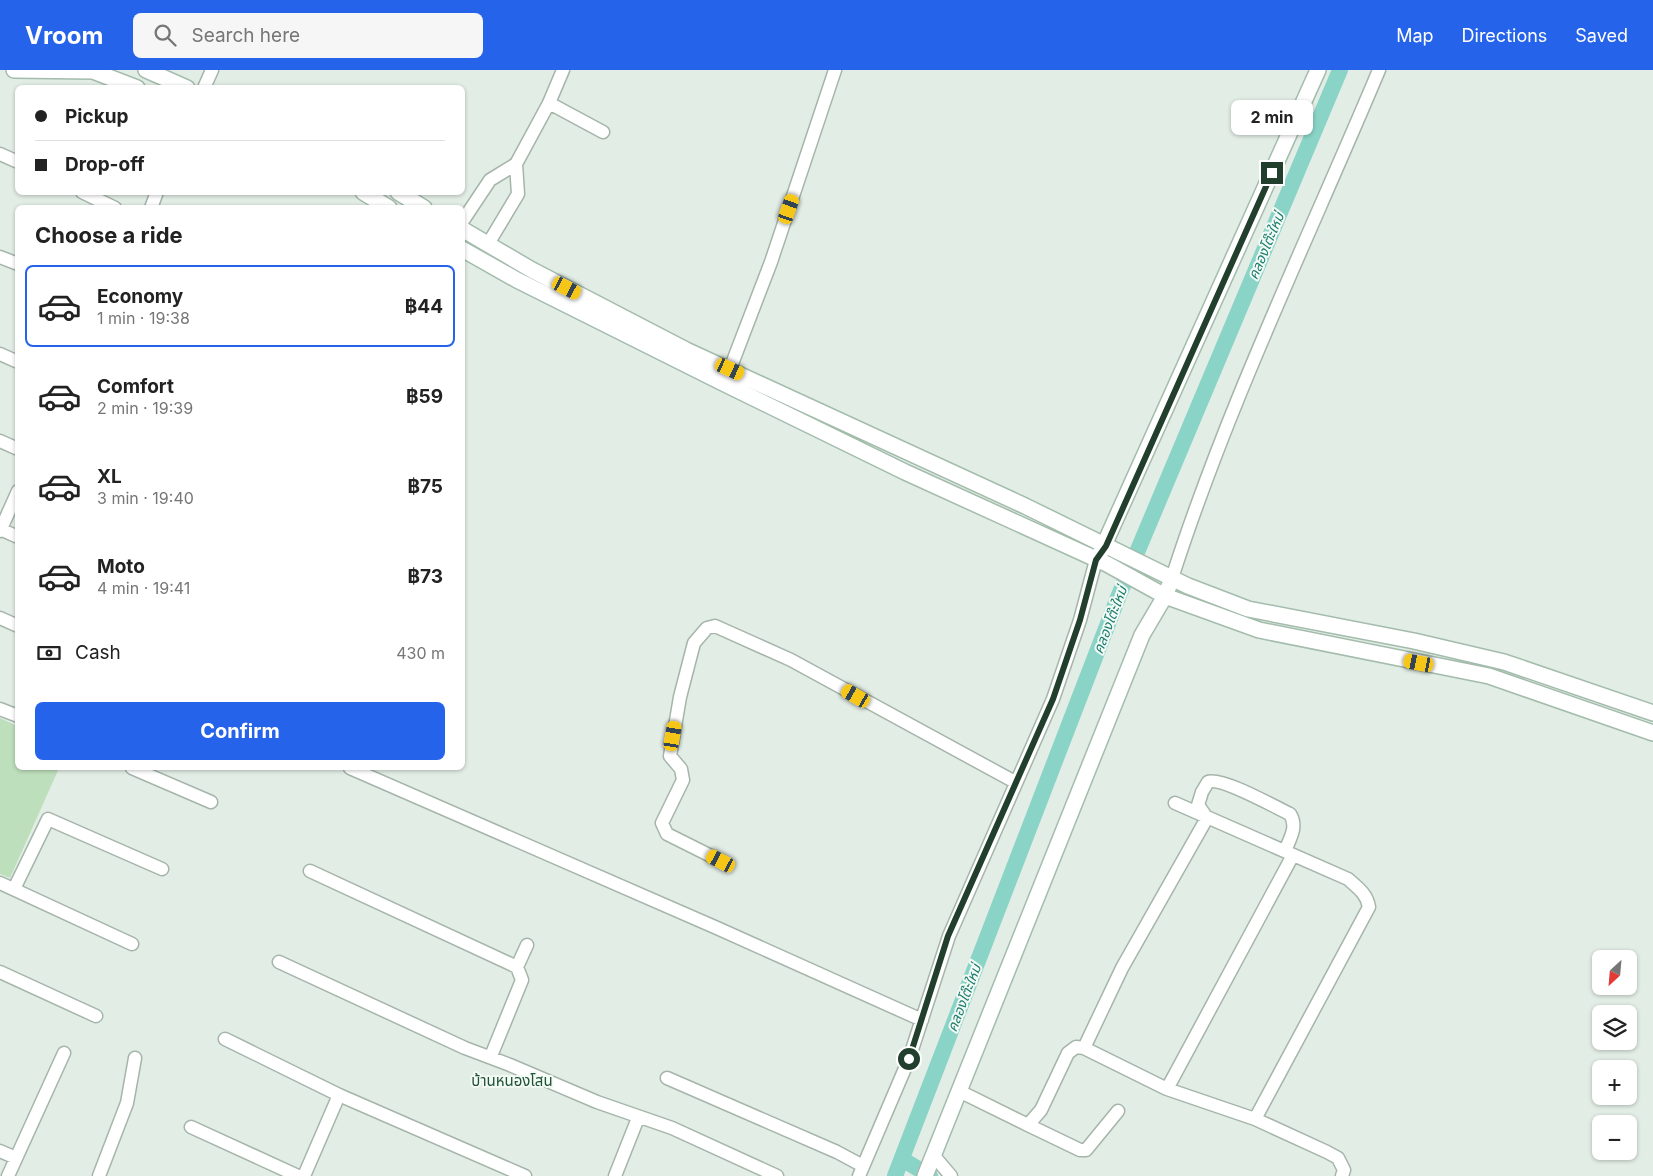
<!DOCTYPE html>
<meta charset="utf-8">
<style>
body{margin:0;font-family:Inter,"Noto Sans Thai",sans-serif;background:#f6f6f6;color:#222;height:100vh;display:flex;flex-direction:column;font-size:19px;white-space:nowrap}
*{box-sizing:border-box;margin:0}
p{font-size:16px;color:#767676}
.icon{flex:none;width:28px;height:28px;fill:none;stroke:currentColor;stroke-width:2;stroke-linecap:round;stroke-linejoin:round}
.map{position:relative;flex:1;overflow:hidden}
.sheet{position:absolute;left:15px;top:135px;width:450px;height:565px;display:flex;flex-direction:column;background:#fff;border-radius:8px;box-shadow:0 1px 4px #0004}
.sheet>*{flex:none}
.banner{position:absolute;left:15px;top:15px;width:450px;height:110px;border-radius:8px;box-shadow:0 1px 4px #0004;display:grid;align-content:center;height:110px;padding:0 20px;background:#fff}
.needle{width:32px;rotate:206deg}
.controls{position:absolute;left:1592px;top:880px;display:grid;gap:10px}
.controls a{display:grid;place-items:center;width:45px;height:45px;border-radius:8px;background:#fff;box-shadow:0 1px 4px #0004;font-size:25px}
.end{position:absolute;width:22px;height:22px;margin:-11px;border:6px solid #223f2d;background:#fff;box-shadow:0 0 0 2px #fff}
.from{border-radius:50%}
.bubble{position:absolute;height:35px;border-radius:8px;background:#fff;box-shadow:0 1px 4px #0004;font-size:16px;font-weight:700;line-height:35px;text-align:center}
.car{position:absolute;width:15px;height:30px;margin:-15px -8px;border-radius:6px;box-shadow:0 0 4px 1px #0007;background:linear-gradient(#f5c518 24%,#345 0 40%,#f5c518 0 76%,#345 0 86%,#f5c518 0)}
.banner b{display:flex;align-items:center;gap:18px;height:48px;font-size:19px}
.banner b+b{border-top:1px solid #e0e0e0}
.banner i{width:12px;height:12px;background:#222}
ul{padding:0;list-style:none}
li{display:flex;align-items:center;gap:15px;height:82px;margin:0 10px 8px;padding:0 10px;border:2px solid transparent;border-radius:8px}
li div{flex:1}
li b{display:block;font-size:19px}
li em{font-style:normal;font-weight:700}
li.selected{border-color:#2563eb}
li>.icon{width:45px;height:45px;stroke-width:1.5}
h2{padding:0 20px;font-size:22px;line-height:60px}
.pay{display:flex;align-items:center;gap:12px;height:55px;padding:0 20px;font-size:19px}
.pay p{margin-inline-start:auto}
.cta{display:flex;gap:10px;margin-top:auto;padding:10px 20px}
.cta a{flex:1;height:58px;border-radius:8px;background:#2563eb;color:#fff;font-size:20px;font-weight:700;line-height:58px;text-align:center}
header{display:flex;align-items:center;gap:30px;box-sizing:border-box;height:70px;padding:0 25px;background:#2563eb;color:#fff}
header strong{font-size:24px}
nav{display:flex;gap:28px;margin-inline-start:auto;font-size:18px}
.search{width:350px;height:45px;background:#f6f6f6;display:flex;align-items:center;gap:12px;box-sizing:border-box;padding:0 18px;border-radius:8px;color:#767676;font-size:19px}
.map>svg:first-child{display:block}
.green{fill:#bddfbb}
.lines{fill:none;stroke-linecap:round;stroke-linejoin:round}
.canal{stroke:#89d3c7;stroke-width:16}
.street-casing{stroke:#a5b5aa;stroke-width:15}
.secondary-casing{stroke:#a3bcac;stroke-width:18}
.street{stroke:#fff;stroke-width:12}
.secondary{stroke:#fff;stroke-width:15}
.route{stroke:#223f2d;stroke-width:6}
.labels{text-anchor:middle;stroke-width:4;stroke-linejoin:round;paint-order:stroke}
.water-label{font-size:14px;font-style:italic;fill:#1a7d6d;stroke:#f3f9f4}
.quarter-label{font-size:15px;fill:#1d5233;stroke:#f3f9f4}
</style>
<header>
<strong>Vroom</strong>
<div class="search"><svg class="icon" aria-label="search" viewBox="0 0 24 24"><circle cx="10" cy="10" r="6"/><path d="M15 15l6 6"/></svg>Search here</div>
<nav><a>Map</a><a>Directions</a><a>Saved</a></nav>
</header>
<div class="map">
<svg width="1653" height="1106" viewBox="0 0 1653 1106">
<rect width="100%" height="100%" fill="#e2ede5"/>
<path class="green" d="M 0,648 L 17,656 L 18,698 L 59,698 L 10,808 L 0,804 Z"/>
<g class="lines">
<path class="canal" d="M 902,1089 L 930,1106
M 895,1106 L 1119,525 L 1340,0"/>
<g class="street-casing">
<path id="street" d="M 204,18 L 212,0
M 549,33 L 603,62
M 0,84 L 18,92
M 82,122 L 115,138
M 151,138 L 157,122
M 462,152 L 490,110 L 516,94 L 549,33 L 563,0
M 488,174 L 518,124 L 516,94
M 0,187 L 18,194
M 0,284 L 18,292
M 730,299 L 771,192 L 835,0
M 0,371 L 18,379
M 0,459 L 18,467
M 0,461 L 18,421
M 1172,508 C 1228,334 1308,169 1379,0
M 0,548 L 18,556
M 0,639 L 18,646
M 132,698 L 211,732
M 350,698 L 717,858 L 922,950
M 1175,733 L 1348,809 C 1358,818 1367,824 1369,837 L 1255,1049
M 1207,748 L 1198,735 L 1202,722 L 1208,712 C 1220,706 1275,737 1290,744 C 1298,757 1290,768 1285,781
M 721,791 L 667,764 L 662,753 L 683,710 L 681,699 L 670,686 L 680,627 L 694,573 L 707,558 L 715,556 L 791,590 L 1015,712
M 310,801 L 517,897 L 522,910 L 491,986
M 0,813 L 132,874
M 14,819 L 48,749 L 162,799
M 279,892 L 465,978 L 510,995 L 597,1032 L 672,1058 L 777,1106
M 517,897 L 527,875
M 0,902 L 96,946
M 225,969 L 339,1025 L 525,1106
M 1084,978 L 1122,898 L 1207,748
M 667,1008 L 837,1082 L 863,1096
M 1167,1019 L 1293,785
M 959,1021 L 1028,1055 L 1041,1040 L 1068,983 L 1076,977 L 1084,978 L 1167,1019 L 1255,1049 L 1327,1082 L 1338,1088 L 1344,1100 L 1342,1106
M 1028,1055 L 1080,1080 L 1086,1080 L 1118,1041
M 191,1057 L 298,1106
M 0,1081 L 16,1088
M 934,1086 L 951,1106
M 8,1106 L 64,983
M 99,1106 L 127,1033 L 135,988
M 304,1106 L 339,1025
M 615,1106 L 638,1048
M 859,1106 L 909,989 L 949,866 L 1053,629 L 1080,550 L 1096,490"/>
</g>
<g class="secondary-casing">
<path id="secondary" d="M 14,0 L 93,1 L 137,18
M 146,0 L 187,18
M 363,122 L 389,138
M 398,122 L 424,138
M 462,159 L 532,200 L 686,280 L 1025,436 L 1188,516 L 1248,539 L 1414,571 L 1504,592 L 1653,643
M 462,179 L 517,210 L 721,312 L 905,402 L 1107,494 L 1165,526 L 1259,560 L 1489,606 L 1653,663
M 1100,484 L 1318,0
M 925,1106 L 1142,565 L 1165,526 L 1169,516"/>
</g>
<use href="#street" class="street"/>
<use href="#secondary" class="secondary"/>
</g>
<g class="lines">
<path class="route" d="M 909,989 L 948,866 L 1053,629 L 1080,550 L 1096,490 L 1106,476 L 1272,103"/>
</g>
<g class="labels">
<g class="water-label">
<text transform="translate(1266 176) rotate(-67)" y="5">คลองโต๊ะใหม่</text>
<text transform="translate(1110 550) rotate(-69)" y="5">คลองโต๊ะใหม่</text>
<text transform="translate(964 928) rotate(-69)" y="5">คลองโต๊ะใหม่</text>
</g>
<g class="quarter-label">
<text x="512" y="1016">บ้านหนองโสน</text>
</g>
</g>
</svg>
<div class="controls">
<a><svg class="needle" viewBox="-14 -14 28 28"><path d="M0-13l5 13h-10z" fill="#e53935"/><path d="M0 13l5-13h-10z" fill="#767676"/></svg></a>
<a><svg class="icon" aria-label="layers" viewBox="0 0 24 24"><path d="M12 4l9 5-9 5-9-5zM3 14l9 5 9-5"/></svg></a>
<a>+</a>
<a>−</a>
</div>
<i class="end from" style="left:909px;top:989px"></i>
<i class="end" style="left:1272px;top:103px"></i>
<div class="bubble" style="left:1231px;top:30px;width:82px">2 min</div>
<i class="car" style="left:789px;top:139px;rotate:19deg"></i>
<i class="car" style="left:567px;top:218px;rotate:117deg"></i>
<i class="car" style="left:730px;top:299px;rotate:115deg"></i>
<i class="car" style="left:1419px;top:593px;rotate:281deg"></i>
<i class="car" style="left:856px;top:626px;rotate:300deg"></i>
<i class="car" style="left:673px;top:666px;rotate:10deg"></i>
<i class="car" style="left:721px;top:791px;rotate:297deg"></i>
<div class="banner">
<b><i class="from"></i>Pickup</b>
<b><i></i>Drop-off</b>
</div>
<section class="sheet">
<h2>Choose a ride</h2>
<ul>
<li class="selected"><svg class="icon" aria-label="car" viewBox="0 0 24 24"><path d="M5 17H2v-5l4-1 3-4h7l3 4 3 1v5h-3M9 17h6M6 11h13"/><circle cx="7" cy="17" r="2"/><circle cx="17" cy="17" r="2"/></svg><div><b>Economy</b><p>1 min · 19:38</p></div><em>฿44</em></li>
<li><svg class="icon" aria-label="car" viewBox="0 0 24 24"><path d="M5 17H2v-5l4-1 3-4h7l3 4 3 1v5h-3M9 17h6M6 11h13"/><circle cx="7" cy="17" r="2"/><circle cx="17" cy="17" r="2"/></svg><div><b>Comfort</b><p>2 min · 19:39</p></div><em>฿59</em></li>
<li><svg class="icon" aria-label="car" viewBox="0 0 24 24"><path d="M5 17H2v-5l4-1 3-4h7l3 4 3 1v5h-3M9 17h6M6 11h13"/><circle cx="7" cy="17" r="2"/><circle cx="17" cy="17" r="2"/></svg><div><b>XL</b><p>3 min · 19:40</p></div><em>฿75</em></li>
<li><svg class="icon" aria-label="car" viewBox="0 0 24 24"><path d="M5 17H2v-5l4-1 3-4h7l3 4 3 1v5h-3M9 17h6M6 11h13"/><circle cx="7" cy="17" r="2"/><circle cx="17" cy="17" r="2"/></svg><div><b>Moto</b><p>4 min · 19:41</p></div><em>฿73</em></li>
</ul>
<div class="pay"><svg class="icon" aria-label="cash" viewBox="0 0 24 24"><path d="M3 7h18v10H3z"/><circle cx="12" cy="12" r="2"/></svg>Cash<p>430 m</p></div>
<div class="cta"><a>Confirm</a></div>
</section>
</div>
